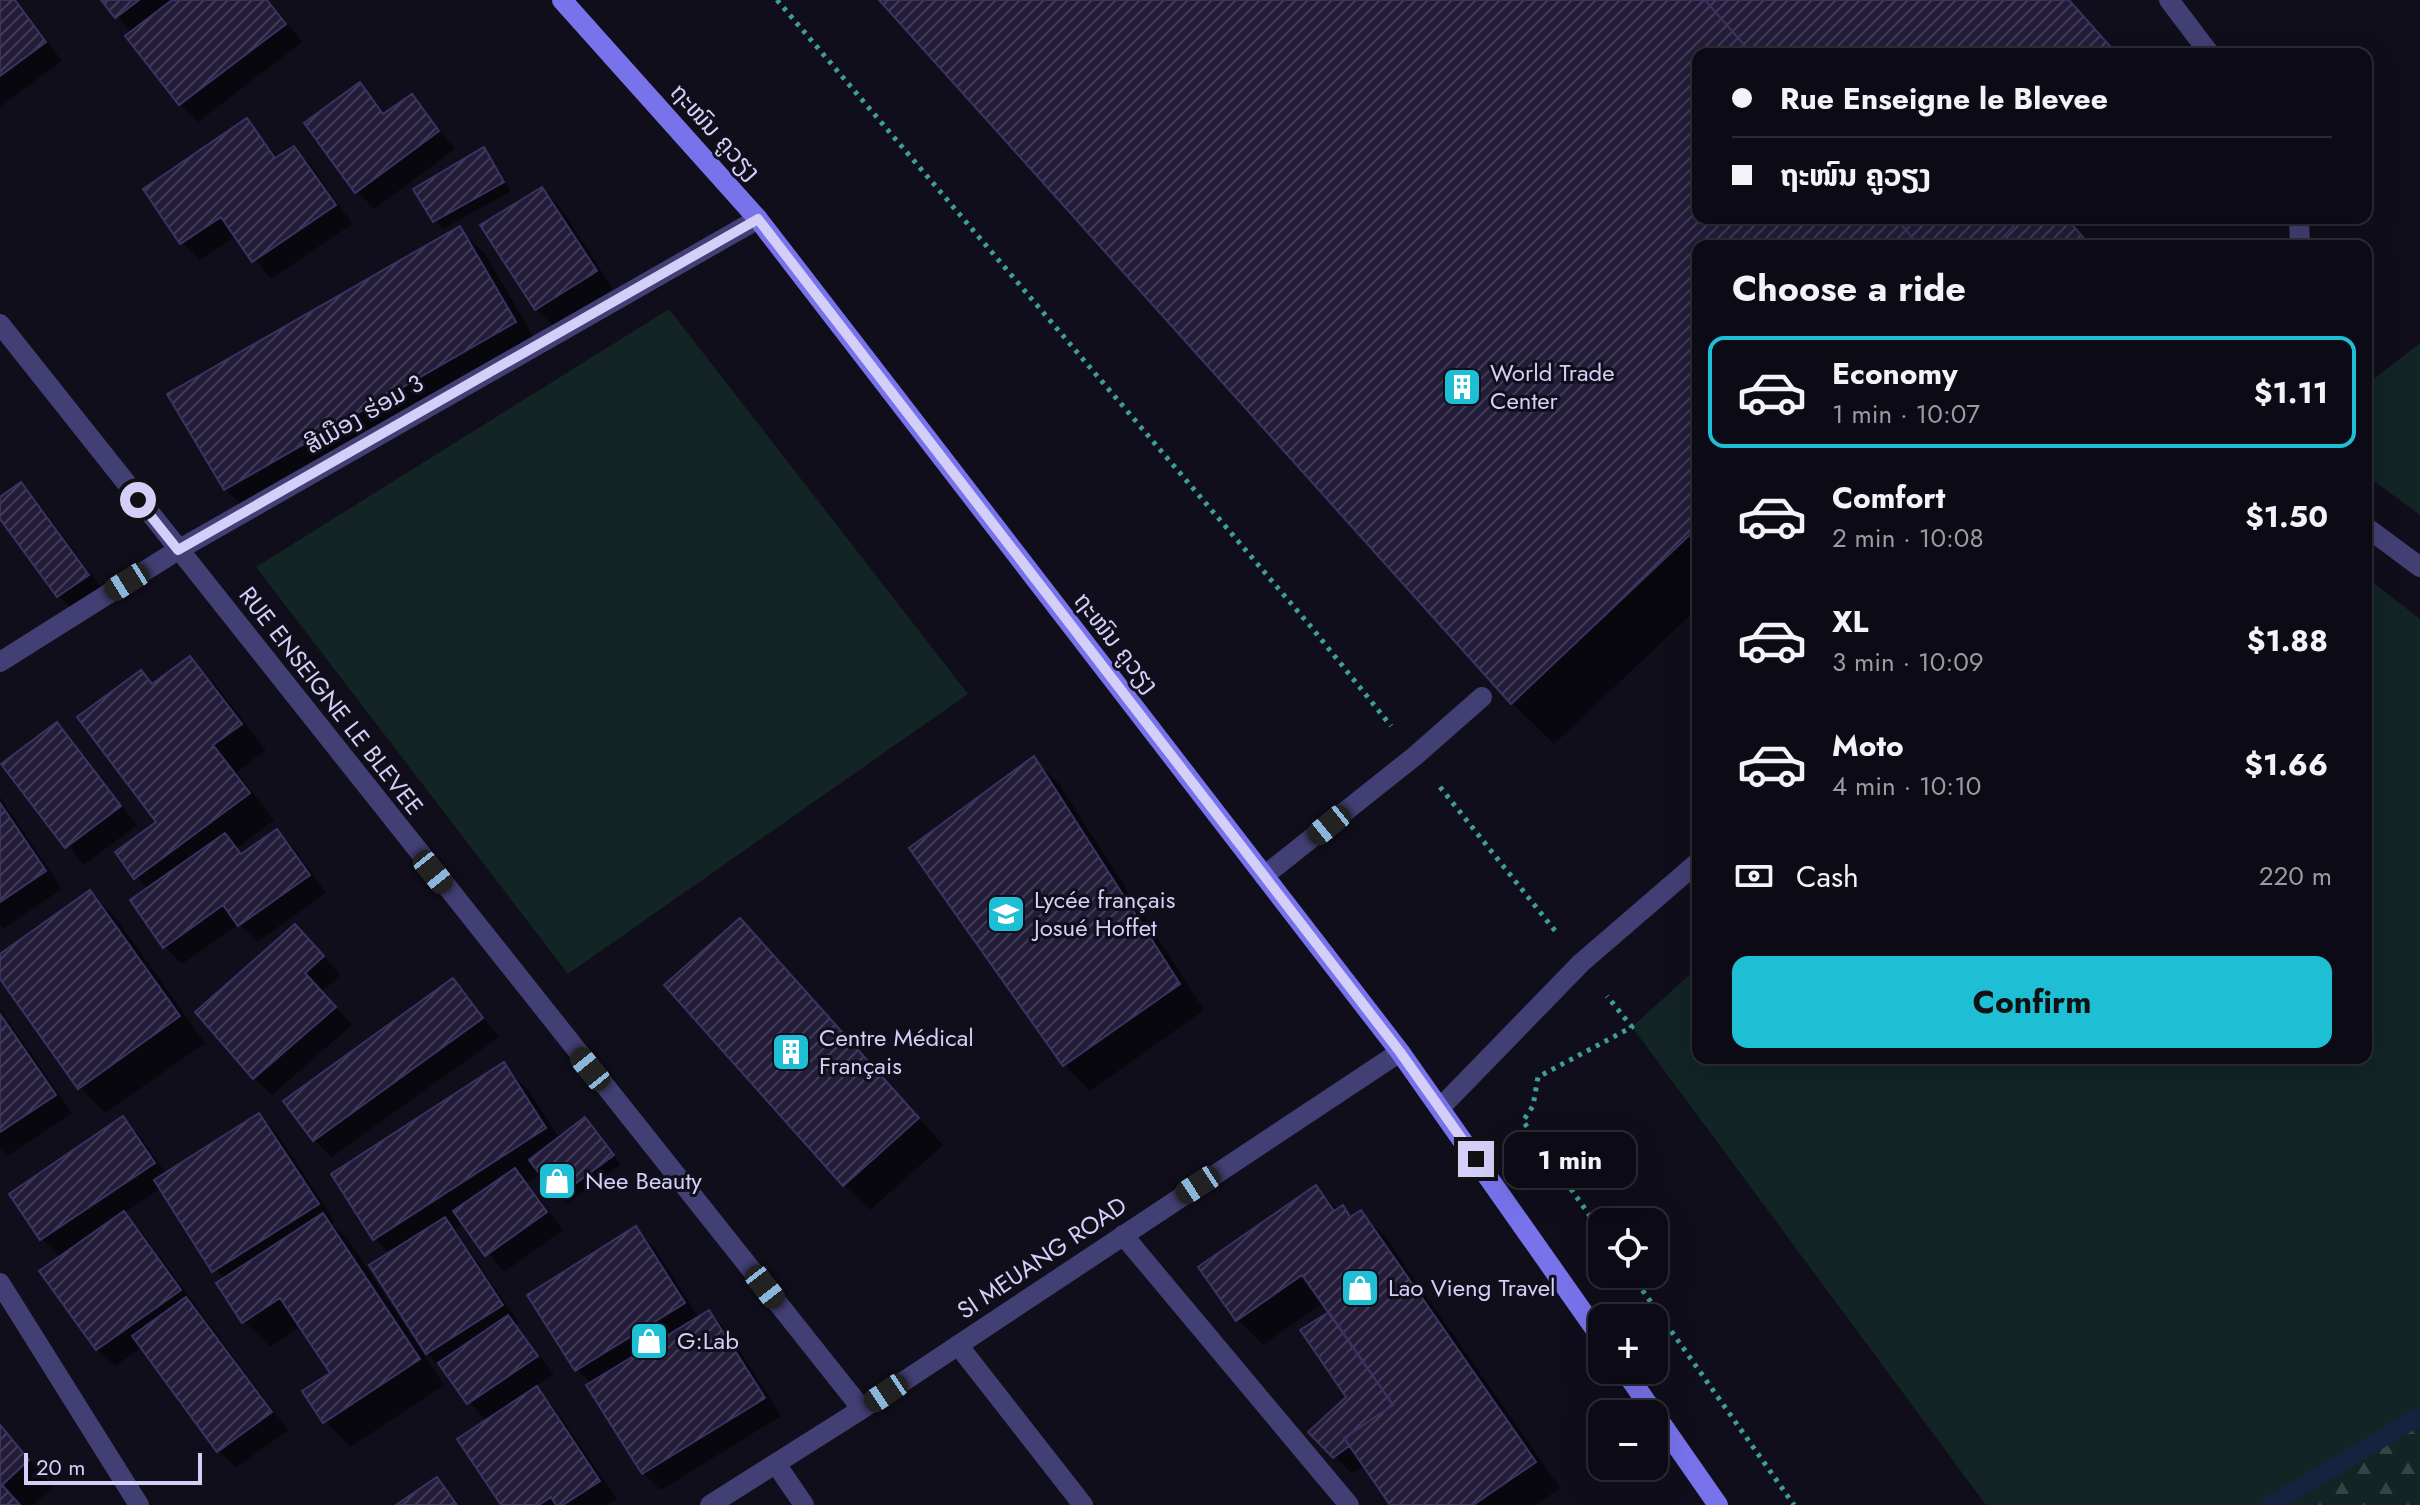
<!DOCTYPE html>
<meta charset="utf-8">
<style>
body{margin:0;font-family:Jost,"Noto Sans Lao",sans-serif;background:#15131d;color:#f1f3f6;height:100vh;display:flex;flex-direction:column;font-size:30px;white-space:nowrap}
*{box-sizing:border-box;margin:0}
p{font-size:26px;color:#9a9aa0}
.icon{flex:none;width:44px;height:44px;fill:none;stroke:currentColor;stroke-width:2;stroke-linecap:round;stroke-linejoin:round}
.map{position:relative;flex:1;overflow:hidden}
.details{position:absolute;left:1692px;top:240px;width:680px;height:824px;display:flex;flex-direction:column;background:#0c0a14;border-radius:16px;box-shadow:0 8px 32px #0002,0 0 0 2px #2c2b34}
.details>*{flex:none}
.guide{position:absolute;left:1692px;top:48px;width:680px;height:176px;border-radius:16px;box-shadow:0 8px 32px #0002,0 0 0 2px #2c2b34;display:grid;align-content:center;height:176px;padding:0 40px;background:#0c0a14}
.buttons{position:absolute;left:1588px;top:1208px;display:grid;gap:16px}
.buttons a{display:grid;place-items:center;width:80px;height:80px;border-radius:16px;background:#0c0a14;box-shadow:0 8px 32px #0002,0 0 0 2px #2c2b34;font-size:40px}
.scale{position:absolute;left:24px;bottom:20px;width:178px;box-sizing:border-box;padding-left:8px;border:4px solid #d4cff8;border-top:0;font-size:22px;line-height:28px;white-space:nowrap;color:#d4cff8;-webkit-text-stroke:6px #100e1b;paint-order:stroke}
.end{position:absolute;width:36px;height:36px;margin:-18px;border:10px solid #d4cff8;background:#111;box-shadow:0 0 0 4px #111}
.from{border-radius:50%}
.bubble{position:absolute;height:56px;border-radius:16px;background:#0c0a14;box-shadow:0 8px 32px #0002,0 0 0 2px #2c2b34;font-size:26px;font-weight:700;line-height:56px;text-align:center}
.car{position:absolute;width:24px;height:48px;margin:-24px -12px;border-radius:10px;box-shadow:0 0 6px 2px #0007;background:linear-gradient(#222 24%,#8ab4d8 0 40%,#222 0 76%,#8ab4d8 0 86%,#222 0)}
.guide b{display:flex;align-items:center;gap:28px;height:76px;font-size:30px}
.guide b+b{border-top:2px solid #2c2b34}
.guide i{width:20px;height:20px;background:#f1f3f6}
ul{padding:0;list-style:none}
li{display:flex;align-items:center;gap:24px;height:112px;margin:0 16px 12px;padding:0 24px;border:4px solid transparent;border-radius:16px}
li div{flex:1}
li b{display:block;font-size:30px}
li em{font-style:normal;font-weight:700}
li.active{border-color:#1ebed4}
li>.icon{width:72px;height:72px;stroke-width:1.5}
h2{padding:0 40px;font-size:36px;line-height:96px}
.pay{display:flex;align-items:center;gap:20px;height:88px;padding:0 40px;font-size:30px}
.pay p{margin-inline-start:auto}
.button{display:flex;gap:16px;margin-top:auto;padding:16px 40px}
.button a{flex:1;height:92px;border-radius:16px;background:#1ebed4;color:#111;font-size:32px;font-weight:700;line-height:92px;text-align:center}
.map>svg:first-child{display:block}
.grass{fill:#122424}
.forest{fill:url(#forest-firs)}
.shadow{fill:#0007}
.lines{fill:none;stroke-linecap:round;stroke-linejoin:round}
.stream{stroke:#15243e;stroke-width:18}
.building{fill:url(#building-hatch);stroke:#3c3262;stroke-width:2}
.path{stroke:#3d9e9a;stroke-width:5;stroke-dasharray:4 6;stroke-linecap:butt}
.lane{stroke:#423f74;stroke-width:20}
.street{stroke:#423f74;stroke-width:20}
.secondary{stroke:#7873eb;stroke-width:20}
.route{stroke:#d4cff8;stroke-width:10}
.labels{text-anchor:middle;stroke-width:6;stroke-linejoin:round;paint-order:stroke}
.street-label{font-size:24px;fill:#d4cff8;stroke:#100e1b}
.poi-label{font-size:24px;fill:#d4cff8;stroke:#100e1b;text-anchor:start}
</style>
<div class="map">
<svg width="2420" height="1505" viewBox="0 0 2420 1505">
<defs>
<pattern id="forest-firs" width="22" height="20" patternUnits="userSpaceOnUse" patternTransform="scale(2)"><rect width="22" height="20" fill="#122424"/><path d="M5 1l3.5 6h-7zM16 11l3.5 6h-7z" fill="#344345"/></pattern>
<pattern id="building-hatch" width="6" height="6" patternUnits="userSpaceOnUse" patternTransform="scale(2)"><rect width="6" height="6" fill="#231c39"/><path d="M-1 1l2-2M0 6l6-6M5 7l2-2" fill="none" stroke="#423c56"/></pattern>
</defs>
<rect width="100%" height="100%" fill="#100e1b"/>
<path class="grass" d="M 669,309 L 968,694 L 568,974 L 256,567 Z
M 2420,343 L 2420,515 L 2366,475 L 2366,385 Z
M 2366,577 L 2420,619 L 2420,1416 L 2270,1505 L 1986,1505 L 1632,1027 L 1698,967 L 1698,1058 L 2366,1058 Z"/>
<path class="forest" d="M 2420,1416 L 2420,1505 L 2270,1505 Z"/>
<path class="shadow" d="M 0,0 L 17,0 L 62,61 L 0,107 Z
M 104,0 L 269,0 L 302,42 L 198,122 L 180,104 L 132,33 Z
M 881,0 L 2071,0 L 2118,54 L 1698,54 L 1698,218 L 2085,218 L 2075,228 L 2092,246 L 1698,246 L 1698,608 L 1554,744 L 1512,703 Z
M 360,84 L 386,114 L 411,96 L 455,149 L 374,209 L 357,191 Z
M 247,121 L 279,158 L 294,148 L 312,166 L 352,224 L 271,279 L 236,236 L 200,260 L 182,242 Z
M 484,150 L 511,191 L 443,229 L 435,221 Z
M 542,189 L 560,207 L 613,289 L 554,327 L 536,309 Z
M 459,229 L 485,254 L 540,348 L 251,514 L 225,489 Z
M 21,485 L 38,502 L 105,593 L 76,613 L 59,596 L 0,515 L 0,500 Z
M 190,659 L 215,684 L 266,750 L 237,772 L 274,820 L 237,848 L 243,855 L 277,831 L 295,849 L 326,893 L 257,942 L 239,924 L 182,964 L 164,946 L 148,890 L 118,853 L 159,822 L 141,672 L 154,686 Z
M 57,724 L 137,825 L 84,865 L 4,764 Z
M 1033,759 L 1059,784 L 1204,1010 L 1090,1091 L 1064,1065 Z
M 0,797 L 62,889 L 3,929 L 0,925 Z
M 90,892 L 116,918 L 205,1043 L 105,1113 L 80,1088 L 0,976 L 0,956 Z
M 313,944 L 340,975 L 322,992 L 352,1025 L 272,1095 L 254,1078 Z
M 765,946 L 943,1145 L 870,1210 L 844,1185 Z
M 453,981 L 499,1037 L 332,1157 L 314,1140 Z
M 0,1009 L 72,1113 L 7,1156 L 0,1149 Z
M 503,1065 L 529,1091 L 560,1139 L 594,1129 L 621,1164 L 567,1204 L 542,1173 L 527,1182 L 563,1230 L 504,1272 L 464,1223 L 455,1229 L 519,1323 L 516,1325 L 554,1374 L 535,1387 L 554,1407 L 617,1499 L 607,1505 L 503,1505 L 487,1422 L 427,1353 L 390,1254 L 375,1239 Z
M 259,1115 L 277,1133 L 335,1222 L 332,1224 L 349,1241 L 444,1385 L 350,1447 L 325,1421 L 333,1373 L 301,1326 L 270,1347 L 244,1321 L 224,1280 L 161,1188 L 124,1213 L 141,1231 L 288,1430 L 236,1468 L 219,1451 L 142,1347 L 115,1366 L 97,1349 L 61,1258 L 42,1239 L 11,1195 L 123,1119 L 141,1137 L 167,1175 Z
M 1316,1188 L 1339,1210 L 1343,1207 L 1353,1217 L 1360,1212 L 1386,1238 L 1560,1488 L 1536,1505 L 1393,1505 L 1365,1465 L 1352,1474 L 1311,1432 L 1349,1398 L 1331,1312 L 1324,1302 L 1263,1345 L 1237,1319 Z
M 636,1229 L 654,1247 L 699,1318 L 709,1312 L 727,1330 L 781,1416 L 661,1490 L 643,1473 L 592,1384 L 577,1369 Z
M 0,1424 L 53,1487 L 33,1505 L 0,1505 Z
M 437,1479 L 460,1505 L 399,1505 Z"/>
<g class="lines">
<path class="stream" d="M 2270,1505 L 2420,1416"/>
</g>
<path class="building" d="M 0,0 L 15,0 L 46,42 L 0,76 Z
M 101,0 L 139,0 L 115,18 Z
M 172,0 L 267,0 L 286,24 L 179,105 L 125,36 Z
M 879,0 L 1705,0 L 1752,54 L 1698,54 L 1698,218 L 1895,218 L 1920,246 L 1698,246 L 1698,527 L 1511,704 Z
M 1705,0 L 2069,0 L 2117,54 L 1752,54 Z
M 360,82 L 383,114 L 412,94 L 439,131 L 355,193 L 304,123 Z
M 247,118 L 275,158 L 294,146 L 336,205 L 252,262 L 221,217 L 180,244 L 143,189 Z
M 484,147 L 504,182 L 433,222 L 413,189 Z
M 542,187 L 597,271 L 535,310 L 480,225 Z
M 1895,218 L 2022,218 L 1994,246 L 1920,246 Z
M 2022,218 L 2066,218 L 2091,246 L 1994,246 Z
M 460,226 L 516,322 L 224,490 L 167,394 Z
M 21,482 L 89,575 L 57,597 L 0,519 L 0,497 Z
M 190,656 L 242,724 L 213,745 L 250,793 L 134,879 L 115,852 L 156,822 L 77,717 L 141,670 L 152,684 Z
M 57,722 L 121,806 L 65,848 L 1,764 Z
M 1034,756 L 1180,984 L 1063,1066 L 909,848 Z
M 0,803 L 46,871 L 0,902 Z
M 277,829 L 310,875 L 238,926 L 223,905 L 163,948 L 130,900 L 225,833 L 241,854 Z
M 90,890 L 180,1016 L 78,1089 L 0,979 L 0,954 Z
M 740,918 L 919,1118 L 843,1186 L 664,985 Z
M 295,924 L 324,956 L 305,973 L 336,1007 L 253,1079 L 195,1012 Z
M 453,978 L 483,1018 L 313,1141 L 283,1101 Z
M 0,1014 L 56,1095 L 0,1132 Z
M 504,1062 L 546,1128 L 373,1240 L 331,1174 Z
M 259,1113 L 319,1204 L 212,1272 L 154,1180 Z
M 123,1116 L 155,1163 L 40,1240 L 9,1194 Z
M 585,1117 L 614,1155 L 557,1197 L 529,1160 Z
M 515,1168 L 547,1212 L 485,1256 L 453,1211 Z
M 1316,1185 L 1334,1211 L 1343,1205 L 1350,1217 L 1361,1210 L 1536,1462 L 1473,1505 L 1390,1505 L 1344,1438 L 1393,1405 L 1302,1275 L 1236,1321 L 1198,1267 Z
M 124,1211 L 181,1290 L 96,1350 L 39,1271 Z
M 323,1213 L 420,1359 L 323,1423 L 302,1391 L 330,1373 L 280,1298 L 242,1323 L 216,1283 Z
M 445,1217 L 503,1305 L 426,1354 L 369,1265 Z
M 636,1226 L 685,1303 L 575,1371 L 527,1295 Z
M 186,1297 L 272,1412 L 217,1452 L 132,1336 Z
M 709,1310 L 765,1398 L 642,1474 L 586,1385 Z
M 1329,1312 L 1393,1405 L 1344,1438 L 1349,1446 L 1333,1458 L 1308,1432 L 1346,1397 L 1300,1330 Z
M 508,1315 L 538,1356 L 467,1404 L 438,1363 Z
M 537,1386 L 600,1481 L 563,1505 L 556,1505 L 551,1497 L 539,1505 L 501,1505 L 457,1439 Z
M 0,1425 L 29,1460 L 2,1485 L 20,1505 L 0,1505 Z
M 437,1477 L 457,1505 L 396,1505 Z"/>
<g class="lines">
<path class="path" d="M 777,0 L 1312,628 L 1391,726
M 1440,787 L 1556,932
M 1602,1233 L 1523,1121 L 1533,1106 L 1538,1077 L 1632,1027 L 1607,996
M 1631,1274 L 1794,1505"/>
<path class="lane" d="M 2169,0 L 2210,54
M 2299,218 L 2300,246
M 2366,527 L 2420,567
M 1264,876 L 1415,756 L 1482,697
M 1440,1108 L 1581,963 L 1698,862
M 776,1464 L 804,1505"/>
<path class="street" d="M 0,324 L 862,1409
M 0,662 L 178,550 L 758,219
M 1123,1235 L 1349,1505
M 0,1283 L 139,1505
M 958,1345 L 1083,1505
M 710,1505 L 862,1409 L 1400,1052"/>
<path class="secondary" d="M 562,0 L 758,219 L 1400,1052 L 1602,1339
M 1624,1370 L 1718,1505"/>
</g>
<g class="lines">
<path class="route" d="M 138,500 L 178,550 L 758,219 L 1400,1052 L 1476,1159"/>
</g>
<defs>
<g id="building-square" transform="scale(2)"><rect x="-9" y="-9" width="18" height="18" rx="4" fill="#1ebed4" stroke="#100e1b"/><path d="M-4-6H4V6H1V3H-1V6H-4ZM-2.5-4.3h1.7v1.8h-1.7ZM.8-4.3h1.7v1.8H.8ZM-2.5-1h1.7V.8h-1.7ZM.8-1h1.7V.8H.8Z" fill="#fff"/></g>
<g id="school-square" transform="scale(2)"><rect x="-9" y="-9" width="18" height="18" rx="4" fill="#1ebed4" stroke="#100e1b"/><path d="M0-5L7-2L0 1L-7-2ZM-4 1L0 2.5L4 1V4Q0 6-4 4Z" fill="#fff"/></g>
<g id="shop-square" transform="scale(2)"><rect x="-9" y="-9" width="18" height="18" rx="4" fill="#1ebed4" stroke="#100e1b"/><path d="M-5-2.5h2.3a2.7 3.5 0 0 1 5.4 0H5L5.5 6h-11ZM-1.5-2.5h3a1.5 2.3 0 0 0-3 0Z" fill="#fff"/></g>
</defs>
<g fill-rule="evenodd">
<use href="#building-square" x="1462" y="387"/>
<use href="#school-square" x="1006" y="914"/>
<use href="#building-square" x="791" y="1052"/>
<use href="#shop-square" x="557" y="1181"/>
<use href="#shop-square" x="1360" y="1288"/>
<use href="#shop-square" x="649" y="1341"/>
</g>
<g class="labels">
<g class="street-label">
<text transform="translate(715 132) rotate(48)" y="8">ຖະໜົນ ຄູວຽງ</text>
<text transform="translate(364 414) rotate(-30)" y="8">ສີເມືອງ ຮ່ອມ 3</text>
<text transform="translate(1116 643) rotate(52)" y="8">ຖະໜົນ ຄູວຽງ</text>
<text transform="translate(331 701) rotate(52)" y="8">RUE ENSEIGNE LE BLEVEE</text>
<text transform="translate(1042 1258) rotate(-34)" y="8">SI MEUANG ROAD</text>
</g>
<g class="poi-label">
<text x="1490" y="381">World Trade<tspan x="1490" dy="28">Center</tspan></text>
<text x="1034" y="908">Lycée français<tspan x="1034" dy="28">Josué Hoffet</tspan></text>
<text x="819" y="1046">Centre Médical<tspan x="819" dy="28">Français</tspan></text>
<text x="585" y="1189">Nee Beauty</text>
<text x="1388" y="1296">Lao Vieng Travel</text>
<text x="677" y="1349">G:Lab</text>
</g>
</g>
</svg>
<div class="buttons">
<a><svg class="icon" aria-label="locate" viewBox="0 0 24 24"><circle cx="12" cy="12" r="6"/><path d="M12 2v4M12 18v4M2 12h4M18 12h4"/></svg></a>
<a>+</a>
<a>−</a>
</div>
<div class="scale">20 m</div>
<i class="end from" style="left:138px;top:500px"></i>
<i class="end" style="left:1476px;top:1159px"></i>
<div class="bubble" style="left:1504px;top:1132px;width:132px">1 min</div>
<i class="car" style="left:127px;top:582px;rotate:238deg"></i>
<i class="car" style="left:1329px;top:825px;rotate:231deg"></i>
<i class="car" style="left:433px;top:872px;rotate:141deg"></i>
<i class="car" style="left:590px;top:1069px;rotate:321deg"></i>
<i class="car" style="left:1198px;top:1185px;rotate:237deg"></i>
<i class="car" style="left:765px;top:1287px;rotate:142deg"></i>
<i class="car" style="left:886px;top:1393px;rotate:236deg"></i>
<div class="guide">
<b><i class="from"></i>Rue Enseigne le Blevee</b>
<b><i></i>ຖະໜົນ ຄູວຽງ</b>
</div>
<section class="details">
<h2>Choose a ride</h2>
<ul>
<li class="active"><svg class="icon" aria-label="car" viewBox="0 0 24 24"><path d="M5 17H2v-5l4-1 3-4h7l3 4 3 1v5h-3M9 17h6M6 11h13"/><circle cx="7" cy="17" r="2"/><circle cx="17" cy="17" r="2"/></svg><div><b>Economy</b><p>1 min · 10:07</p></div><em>$1.11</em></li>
<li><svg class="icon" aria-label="car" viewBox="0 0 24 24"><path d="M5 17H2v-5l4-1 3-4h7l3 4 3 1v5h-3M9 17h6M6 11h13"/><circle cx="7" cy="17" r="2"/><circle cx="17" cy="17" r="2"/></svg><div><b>Comfort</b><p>2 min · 10:08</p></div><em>$1.50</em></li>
<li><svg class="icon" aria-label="car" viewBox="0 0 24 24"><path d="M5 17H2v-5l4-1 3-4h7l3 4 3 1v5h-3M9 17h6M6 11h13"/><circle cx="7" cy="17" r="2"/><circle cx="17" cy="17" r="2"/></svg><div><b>XL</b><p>3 min · 10:09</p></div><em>$1.88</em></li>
<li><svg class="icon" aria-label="car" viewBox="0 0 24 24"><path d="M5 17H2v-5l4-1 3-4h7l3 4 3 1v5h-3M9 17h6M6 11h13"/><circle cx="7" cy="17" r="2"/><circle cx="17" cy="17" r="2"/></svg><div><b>Moto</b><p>4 min · 10:10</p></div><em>$1.66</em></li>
</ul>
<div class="pay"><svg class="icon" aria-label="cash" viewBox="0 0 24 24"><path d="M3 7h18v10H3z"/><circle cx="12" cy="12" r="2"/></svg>Cash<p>220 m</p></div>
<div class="button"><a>Confirm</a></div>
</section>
</div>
